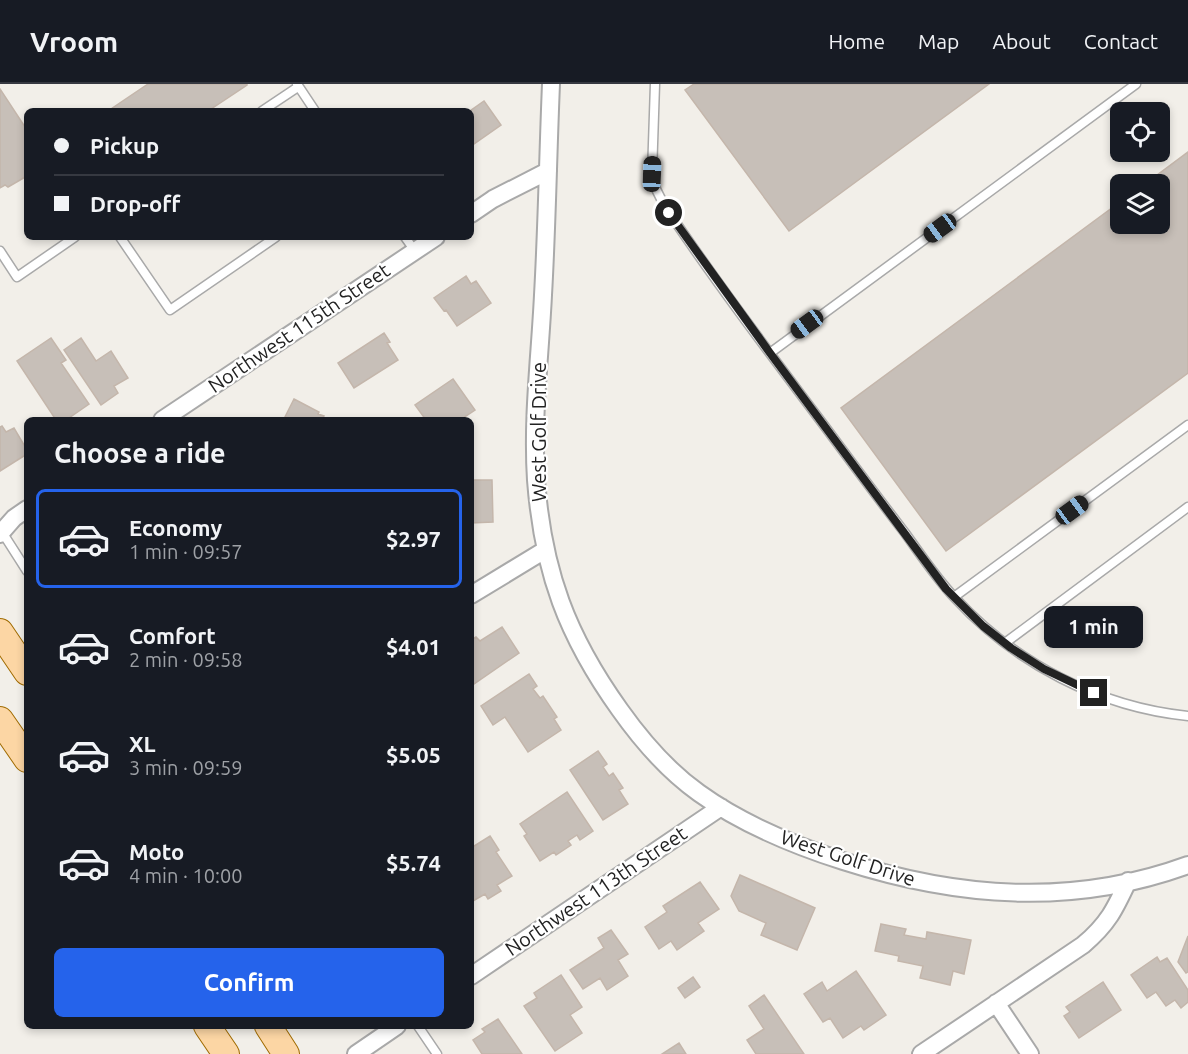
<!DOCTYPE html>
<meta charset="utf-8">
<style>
body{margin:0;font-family:Ubuntu,sans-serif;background:#20242c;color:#f1f3f6;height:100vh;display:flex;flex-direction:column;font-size:22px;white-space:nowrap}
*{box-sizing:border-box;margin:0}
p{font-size:20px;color:#9ea1a6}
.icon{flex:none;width:33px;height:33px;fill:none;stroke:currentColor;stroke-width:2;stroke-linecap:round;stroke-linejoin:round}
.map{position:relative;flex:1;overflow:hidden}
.details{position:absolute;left:24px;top:333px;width:450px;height:612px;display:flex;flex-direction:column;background:#171b24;border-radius:9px;box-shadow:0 3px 9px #0003}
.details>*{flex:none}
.top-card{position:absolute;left:24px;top:24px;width:450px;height:132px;border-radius:9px;box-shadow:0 3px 9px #0003;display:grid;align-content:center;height:132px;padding:0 30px;background:#171b24}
.controls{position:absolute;left:1110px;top:18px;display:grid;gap:12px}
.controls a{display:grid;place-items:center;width:60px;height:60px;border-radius:9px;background:#171b24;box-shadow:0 3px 9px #0003;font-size:30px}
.end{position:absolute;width:27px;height:27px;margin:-14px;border:8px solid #222;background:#fff;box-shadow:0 0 0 3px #fff}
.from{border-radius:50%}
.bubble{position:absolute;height:42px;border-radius:9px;background:#171b24;box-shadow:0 3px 9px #0003;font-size:20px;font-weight:700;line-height:42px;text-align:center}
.car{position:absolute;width:18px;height:36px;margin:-18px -9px;border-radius:8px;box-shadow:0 0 4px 2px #0007;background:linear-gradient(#222 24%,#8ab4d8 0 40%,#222 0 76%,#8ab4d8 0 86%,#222 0)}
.top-card b{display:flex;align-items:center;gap:21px;height:57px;font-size:22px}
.top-card b+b{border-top:2px solid #363941}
.top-card i{width:15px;height:15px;background:#f1f3f6}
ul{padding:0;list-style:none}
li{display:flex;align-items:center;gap:18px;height:99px;margin:0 12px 9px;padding:0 18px;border:3px solid transparent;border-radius:9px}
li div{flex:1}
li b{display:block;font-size:22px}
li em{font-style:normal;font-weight:700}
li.on{border-color:#2563eb}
li>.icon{width:54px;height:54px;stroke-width:1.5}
h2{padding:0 30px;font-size:27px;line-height:72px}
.button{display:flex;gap:12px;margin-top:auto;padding:12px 30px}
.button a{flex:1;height:69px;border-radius:9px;background:#2563eb;color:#fff;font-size:24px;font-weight:700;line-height:69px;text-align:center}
header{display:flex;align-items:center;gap:36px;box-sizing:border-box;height:84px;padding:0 30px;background:#171b24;border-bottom:2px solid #363941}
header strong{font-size:28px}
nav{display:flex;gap:33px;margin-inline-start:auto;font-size:21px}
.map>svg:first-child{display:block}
.building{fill:#c7bfb8;stroke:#c4b6ab;stroke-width:1.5}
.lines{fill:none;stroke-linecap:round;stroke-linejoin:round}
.service-casing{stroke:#a9a9a9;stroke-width:11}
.minor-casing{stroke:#a9a9a9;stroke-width:20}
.primary-casing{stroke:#a06b00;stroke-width:28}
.service{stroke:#fff;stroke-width:8}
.minor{stroke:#fff;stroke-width:16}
.primary{stroke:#fcd6a4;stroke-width:26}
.route{stroke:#222;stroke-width:8}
.labels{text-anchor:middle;stroke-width:4.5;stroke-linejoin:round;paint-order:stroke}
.street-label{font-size:20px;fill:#222;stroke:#fff}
</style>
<header>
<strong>Vroom</strong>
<nav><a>Home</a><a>Map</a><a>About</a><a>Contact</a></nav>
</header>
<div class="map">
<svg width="1188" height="970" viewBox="0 0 1188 970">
<rect width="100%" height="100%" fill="#f2efe9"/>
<path class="building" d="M 148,0 L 247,0 L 247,1 L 208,27 L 108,27 Z
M 694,0 L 989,0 L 789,147 L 685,6 Z
M 0,5 L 27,46 L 27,92 L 8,103 L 5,101 L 0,104 Z
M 484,17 L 501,41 L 471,62 L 470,27 Z
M 1188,68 L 1188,289 L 946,467 L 841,324 L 1120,118 L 1120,140 L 1160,140 L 1160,100 L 1145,100 Z
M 466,192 L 471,200 L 476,197 L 491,219 L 457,242 L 446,226 L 444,227 L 434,214 Z
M 384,249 L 390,258 L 387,259 L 398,276 L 354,304 L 338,279 Z
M 51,254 L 66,276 L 61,279 L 89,320 L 66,336 L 56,336 L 17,277 Z
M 81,254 L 96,277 L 111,267 L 128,294 L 114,302 L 118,309 L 101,321 L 64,266 Z
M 453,295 L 475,326 L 460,336 L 426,336 L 415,321 Z
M 294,315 L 319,328 L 318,330 L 324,332 L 322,336 L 287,336 L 285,333 Z
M 2,342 L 6,348 L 14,344 L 27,366 L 27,370 L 0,387 L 0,343 Z
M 471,374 L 473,374 L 473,396 L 492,396 L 493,438 L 471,439 Z
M 502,543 L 519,569 L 471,602 L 471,556 L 476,553 L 480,557 Z
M 529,590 L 537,602 L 533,605 L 540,614 L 543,612 L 557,633 L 554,635 L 561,646 L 528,668 L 505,633 L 493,641 L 481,622 Z
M 598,667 L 607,680 L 603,683 L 609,692 L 613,689 L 623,704 L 619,706 L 628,720 L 603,736 L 570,686 Z
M 567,708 L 593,747 L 580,756 L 577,751 L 568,757 L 571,761 L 556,771 L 554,768 L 540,777 L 524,752 L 527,750 L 520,740 Z
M 490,752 L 499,766 L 496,768 L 512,792 L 497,801 L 501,807 L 488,815 L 485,810 L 473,817 L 471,814 L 471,764 Z
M 740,791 L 815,824 L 797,866 L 761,851 L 766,839 L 739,827 L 731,812 Z
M 700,798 L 719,825 L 698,839 L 704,847 L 677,866 L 671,857 L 659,865 L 645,843 L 667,828 L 663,822 Z
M 881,840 L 906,845 L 904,851 L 926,855 L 927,848 L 971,856 L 964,890 L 953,887 L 950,901 L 920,894 L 923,882 L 898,877 L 899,872 L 875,867 Z
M 611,846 L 628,870 L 618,876 L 628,892 L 607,906 L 600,894 L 583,905 L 570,886 L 604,864 L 598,854 Z
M 1188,852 L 1188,888 L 1186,889 L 1178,878 Z
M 1157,873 L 1160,878 L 1167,874 L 1188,906 L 1188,918 L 1181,924 L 1175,916 L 1166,922 L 1156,908 L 1147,914 L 1131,891 Z
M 856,887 L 886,931 L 864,946 L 861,942 L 843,954 L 830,934 L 823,938 L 804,910 L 822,898 L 827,907 Z
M 561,891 L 582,923 L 570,931 L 582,949 L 555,967 L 524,922 L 537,914 L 534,909 Z
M 693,893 L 700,903 L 685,914 L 678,904 Z
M 1103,898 L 1121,926 L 1079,954 L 1064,932 L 1070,928 L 1066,923 Z
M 764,911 L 804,970 L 756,970 L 747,956 L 764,945 L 749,922 Z
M 498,935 L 522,970 L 482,970 L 473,956 L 485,948 L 482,945 Z
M 679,959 L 686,970 L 662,970 Z"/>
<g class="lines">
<g class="service-casing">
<path id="service" d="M 297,0 L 315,27
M 655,0 L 652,90 L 656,105 L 664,121 C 715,197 771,271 826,344 C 852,379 878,414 905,449 C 921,471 936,494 955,514 C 1015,579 1099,623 1188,632
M 262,27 L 298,3
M 120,153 L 170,226 L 276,153
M 405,153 L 415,167
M 0,167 L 17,193 L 75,153
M 770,269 L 1136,0
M 2,448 L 27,487
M 954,513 L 1188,341
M 1005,559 L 1188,423
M 418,942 L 437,970"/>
</g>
<g class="minor-casing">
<path id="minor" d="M 551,0 C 548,70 547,141 543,211 C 540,273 532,334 536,396 C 543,488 567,552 620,626 C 642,657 668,687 699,709 C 742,740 793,761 843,777 C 958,814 1073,823 1188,781
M 471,130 L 493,115 L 548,87
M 162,336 L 436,153
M 0,450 L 14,434 L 27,425
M 471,511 L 545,466
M 471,892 L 721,723
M 996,919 L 1030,970
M 356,970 L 397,942
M 921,970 L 1083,861 C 1108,840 1115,825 1128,797"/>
</g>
<g class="primary-casing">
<path id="primary" d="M 0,548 L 27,588
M 0,636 L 27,675
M 207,942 L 226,970
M 268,942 L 286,970"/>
</g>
<use href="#service" class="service"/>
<use href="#minor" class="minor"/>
<use href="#primary" class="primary"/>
</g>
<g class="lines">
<path class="route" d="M 669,129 L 770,269 L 946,505 L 983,542 L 1011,564 L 1044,585 L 1094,609"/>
</g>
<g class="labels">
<g class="street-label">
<text transform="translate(299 244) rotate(-34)" y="7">Northwest 115th Street</text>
<text transform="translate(539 348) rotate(-90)" y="7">West Golf Drive</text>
<text transform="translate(848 774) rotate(18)" y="7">West Golf Drive</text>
<text transform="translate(596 807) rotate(-34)" y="7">Northwest 113th Street</text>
</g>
</g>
</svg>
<div class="controls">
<a><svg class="icon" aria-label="locate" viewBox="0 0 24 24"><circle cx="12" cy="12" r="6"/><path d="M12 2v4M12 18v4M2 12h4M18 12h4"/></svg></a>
<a><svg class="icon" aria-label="layers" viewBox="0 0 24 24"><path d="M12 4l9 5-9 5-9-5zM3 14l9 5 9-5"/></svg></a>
</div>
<i class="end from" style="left:669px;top:129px"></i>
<i class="end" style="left:1094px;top:609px"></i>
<div class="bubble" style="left:1044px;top:522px;width:99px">1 min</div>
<i class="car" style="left:652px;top:90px;rotate:2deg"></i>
<i class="car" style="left:940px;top:144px;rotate:234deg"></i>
<i class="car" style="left:807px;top:240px;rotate:234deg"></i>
<i class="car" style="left:1072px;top:426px;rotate:54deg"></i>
<div class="top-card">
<b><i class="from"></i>Pickup</b>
<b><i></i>Drop-off</b>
</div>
<section class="details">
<h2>Choose a ride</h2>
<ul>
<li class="on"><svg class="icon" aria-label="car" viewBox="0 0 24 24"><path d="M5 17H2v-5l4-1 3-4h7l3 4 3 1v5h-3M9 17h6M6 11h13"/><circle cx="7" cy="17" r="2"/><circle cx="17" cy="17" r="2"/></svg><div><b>Economy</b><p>1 min · 09:57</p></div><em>$2.97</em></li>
<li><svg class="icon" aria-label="car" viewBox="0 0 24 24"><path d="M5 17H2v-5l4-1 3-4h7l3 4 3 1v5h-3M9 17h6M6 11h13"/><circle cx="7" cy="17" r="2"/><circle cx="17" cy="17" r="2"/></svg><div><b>Comfort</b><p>2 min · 09:58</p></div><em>$4.01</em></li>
<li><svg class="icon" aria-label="car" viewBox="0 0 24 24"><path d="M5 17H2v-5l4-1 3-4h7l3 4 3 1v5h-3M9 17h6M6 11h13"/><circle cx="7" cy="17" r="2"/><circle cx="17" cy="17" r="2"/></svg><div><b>XL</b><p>3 min · 09:59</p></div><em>$5.05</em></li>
<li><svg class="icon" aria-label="car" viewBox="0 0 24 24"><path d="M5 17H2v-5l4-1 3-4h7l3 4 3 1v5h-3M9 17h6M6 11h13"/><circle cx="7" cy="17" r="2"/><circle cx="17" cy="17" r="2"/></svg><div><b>Moto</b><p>4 min · 10:00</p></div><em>$5.74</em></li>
</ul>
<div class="button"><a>Confirm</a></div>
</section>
</div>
